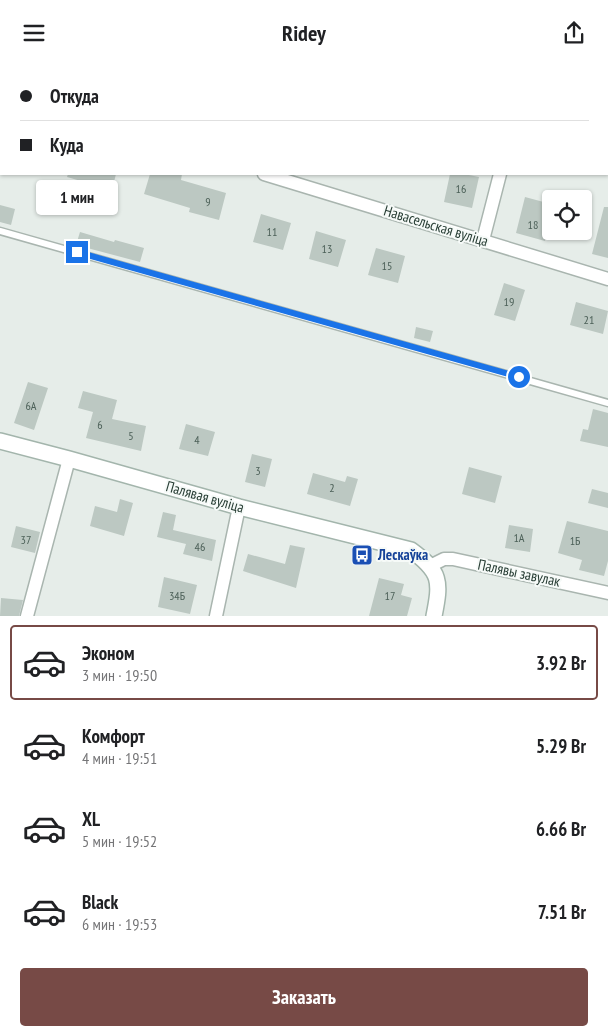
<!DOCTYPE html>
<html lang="ru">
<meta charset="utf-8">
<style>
body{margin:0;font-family:"PT Sans Narrow",sans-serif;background:#f2f2f2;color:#202124;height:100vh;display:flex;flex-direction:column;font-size:19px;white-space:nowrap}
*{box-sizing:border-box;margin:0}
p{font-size:16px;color:#757577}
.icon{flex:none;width:28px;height:28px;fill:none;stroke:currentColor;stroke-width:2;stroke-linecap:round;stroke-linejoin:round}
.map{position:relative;height:551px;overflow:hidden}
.drawer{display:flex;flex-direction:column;background:#fff;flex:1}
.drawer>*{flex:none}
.banner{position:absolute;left:0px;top:0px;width:609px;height:110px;box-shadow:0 1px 4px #0004;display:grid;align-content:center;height:110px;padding:0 20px;background:#fff}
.buttons{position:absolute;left:542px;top:125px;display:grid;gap:10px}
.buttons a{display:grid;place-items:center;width:50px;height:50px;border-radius:5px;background:#fff;box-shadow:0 1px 4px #0004;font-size:25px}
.end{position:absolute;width:22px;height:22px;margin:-11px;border:6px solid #1a73e8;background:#fff;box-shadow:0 0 0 2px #fff}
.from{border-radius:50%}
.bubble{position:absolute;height:35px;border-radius:5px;background:#fff;box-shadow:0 1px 4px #0004;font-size:16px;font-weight:700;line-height:35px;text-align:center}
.banner b{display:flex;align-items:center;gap:18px;height:48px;font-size:19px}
.banner b+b{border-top:1px solid #e0e0e0}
.banner i{width:12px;height:12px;background:#202124}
ul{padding:9px 0 0;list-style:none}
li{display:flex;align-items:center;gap:15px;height:75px;margin:0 10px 8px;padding:0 10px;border:2px solid transparent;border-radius:5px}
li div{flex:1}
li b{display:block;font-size:19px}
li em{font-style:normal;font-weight:700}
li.selected{border-color:#774a46}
li>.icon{width:45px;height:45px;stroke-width:1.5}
.primary-button{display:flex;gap:10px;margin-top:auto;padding:10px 20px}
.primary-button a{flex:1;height:58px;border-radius:5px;background:#774a46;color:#fff;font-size:20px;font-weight:700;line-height:58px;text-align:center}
header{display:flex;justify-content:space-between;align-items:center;height:65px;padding:0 20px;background:#fff;font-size:22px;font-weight:700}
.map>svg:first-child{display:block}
.building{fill:#bcc8c2}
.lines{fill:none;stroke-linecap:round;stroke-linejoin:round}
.service-casing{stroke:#a9b5af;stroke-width:9}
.minor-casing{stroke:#a9b5af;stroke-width:15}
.secondary-casing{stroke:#a3b5ac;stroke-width:18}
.service{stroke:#fff;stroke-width:6}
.minor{stroke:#fff;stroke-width:12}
.secondary{stroke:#fff;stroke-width:15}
.route{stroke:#1a73e8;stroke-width:6}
.labels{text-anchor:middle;stroke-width:4;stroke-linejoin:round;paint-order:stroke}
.number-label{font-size:12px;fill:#4c6058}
.street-label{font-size:15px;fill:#273d34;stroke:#f6faf8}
.transit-label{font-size:15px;font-weight:bold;fill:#164399;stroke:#f6faf8;text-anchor:start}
</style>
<header><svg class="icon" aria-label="menu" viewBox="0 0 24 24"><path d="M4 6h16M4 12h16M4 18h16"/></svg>Ridey<svg class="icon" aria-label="share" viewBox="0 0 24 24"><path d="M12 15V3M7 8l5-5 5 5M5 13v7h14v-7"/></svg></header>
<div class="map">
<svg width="608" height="551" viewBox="0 0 608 551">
<rect width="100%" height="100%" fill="#e6ede9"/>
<path class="building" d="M 68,109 L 116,109 L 112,125 L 67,112 Z
M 150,109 L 182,109 L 181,115 L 226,128 L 219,155 L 189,147 L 190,143 L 144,129 Z
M 450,109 L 464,109 L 479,112 L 472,143 L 444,137 Z
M 525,132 L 551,139 L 551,153 L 545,176 L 516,168 Z
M 0,140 L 15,144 L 11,160 L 0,157 Z
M 604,142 L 608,142 L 608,193 L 592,189 Z
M 261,149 L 291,158 L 283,185 L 253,177 Z
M 316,166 L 346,175 L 338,202 L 309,194 Z
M 80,167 L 114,177 L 115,175 L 144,183 L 140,197 L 76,180 Z
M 376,183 L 405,191 L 398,218 L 368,210 Z
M 504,218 L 525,225 L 515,256 L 494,250 Z
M 576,237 L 608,246 L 603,269 L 570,260 Z
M 416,262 L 433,266 L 430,277 L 414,273 Z
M 28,317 L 48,323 L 34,365 L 14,358 Z
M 83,326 L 117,335 L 112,354 L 146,361 L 141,386 L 86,373 L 93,347 L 78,343 Z
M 593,344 L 608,348 L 608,382 L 580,376 L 583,364 L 588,365 Z
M 186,359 L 215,367 L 208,391 L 179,384 Z
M 252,389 L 272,394 L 265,422 L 245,417 Z
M 469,402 L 502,411 L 495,438 L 462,429 Z
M 313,408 L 345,417 L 347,411 L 358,414 L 350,441 L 307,429 Z
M 592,424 L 608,428 L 608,443 L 588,438 Z
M 120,434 L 133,438 L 124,471 L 90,461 L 95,441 L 117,447 Z
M 163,447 L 176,450 L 173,465 L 216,475 L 212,496 L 183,489 L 186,479 L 157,472 Z
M 567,456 L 608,466 L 608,496 L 604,511 L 579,505 L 582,495 L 558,488 Z
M 509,460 L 533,464 L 530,487 L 505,483 Z
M 16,461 L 40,467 L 35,488 L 11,482 Z
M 290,480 L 305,483 L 296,523 L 243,506 L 248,489 L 285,499 Z
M 164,512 L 197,520 L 190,549 L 158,542 Z
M 379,513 L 404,519 L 401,530 L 412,533 L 407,551 L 369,551 Z
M 1,533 L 23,535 L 19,551 L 0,551 Z"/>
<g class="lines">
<g class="service-casing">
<path id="service" d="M 330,0 L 334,1
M 379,1 L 380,0
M 608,84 L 608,85
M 0,166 L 608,338"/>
</g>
<g class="minor-casing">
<path id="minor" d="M 233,1 L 233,0
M 528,1 L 529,0
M 0,31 L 1,31
M 264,109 L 608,214
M 483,175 L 500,109
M 430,501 L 444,494 L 453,494 L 608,528
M 27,551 L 69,394
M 216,551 L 239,442"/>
</g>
<g class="secondary-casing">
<path id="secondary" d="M 0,376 L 69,394 L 239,442 L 411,485 C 441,507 441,516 434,551"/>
</g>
<use href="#service" class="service"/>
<use href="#minor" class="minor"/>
<use href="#secondary" class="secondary"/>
</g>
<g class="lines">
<path class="route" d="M 77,187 L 519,312"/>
</g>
<defs>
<g id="bus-square" transform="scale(1.125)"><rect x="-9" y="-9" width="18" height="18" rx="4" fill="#1a4fb4" stroke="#f6faf8"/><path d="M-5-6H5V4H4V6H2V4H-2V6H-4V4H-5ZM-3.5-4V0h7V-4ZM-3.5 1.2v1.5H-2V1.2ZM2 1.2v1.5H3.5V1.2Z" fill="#fff"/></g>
</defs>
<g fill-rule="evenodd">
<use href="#bus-square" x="362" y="490"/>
</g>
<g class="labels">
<g class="number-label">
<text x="461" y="128">16</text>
<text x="208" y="141">9</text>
<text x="533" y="164">18</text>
<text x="272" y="171">11</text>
<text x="327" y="188">13</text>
<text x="387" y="205">15</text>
<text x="509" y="241">19</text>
<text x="589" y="259">21</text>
<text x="31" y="345">6А</text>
<text x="100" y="364">6</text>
<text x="131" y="375">5</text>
<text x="197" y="379">4</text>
<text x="258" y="410">3</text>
<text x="332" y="427">2</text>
<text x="519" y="477">1А</text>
<text x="26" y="479">37</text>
<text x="575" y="480">1Б</text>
<text x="200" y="486">46</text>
<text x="177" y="535">34Б</text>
<text x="390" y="535">17</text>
</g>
<g class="street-label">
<text transform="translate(436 161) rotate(17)" y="5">Навасельская вуліца</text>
<text transform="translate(205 432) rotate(16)" y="5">Палявая вуліца</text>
<text transform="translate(519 508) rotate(12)" y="5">Палявы завулак</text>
</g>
<g class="transit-label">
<text x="378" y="495">Лескаўка</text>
</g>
</g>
</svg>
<div class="buttons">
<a><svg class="icon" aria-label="locate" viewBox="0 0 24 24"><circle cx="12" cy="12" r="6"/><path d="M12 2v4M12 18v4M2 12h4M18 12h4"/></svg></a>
</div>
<i class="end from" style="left:519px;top:312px"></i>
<i class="end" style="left:77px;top:187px"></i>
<div class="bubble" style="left:36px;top:115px;width:82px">1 мин</div>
<div class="banner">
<b><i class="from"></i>Откуда</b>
<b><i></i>Куда</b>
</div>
</div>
<section class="drawer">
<ul>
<li class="selected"><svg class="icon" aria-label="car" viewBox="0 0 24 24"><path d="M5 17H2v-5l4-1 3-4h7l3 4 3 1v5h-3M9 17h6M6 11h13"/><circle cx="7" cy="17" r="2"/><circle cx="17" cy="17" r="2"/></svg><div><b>Эконом</b><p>3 мин · 19:50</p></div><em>3.92 Br</em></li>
<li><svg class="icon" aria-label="car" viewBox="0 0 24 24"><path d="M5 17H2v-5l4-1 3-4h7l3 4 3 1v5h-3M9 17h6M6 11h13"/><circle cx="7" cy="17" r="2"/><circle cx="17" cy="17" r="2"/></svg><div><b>Комфорт</b><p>4 мин · 19:51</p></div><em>5.29 Br</em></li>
<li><svg class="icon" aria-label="car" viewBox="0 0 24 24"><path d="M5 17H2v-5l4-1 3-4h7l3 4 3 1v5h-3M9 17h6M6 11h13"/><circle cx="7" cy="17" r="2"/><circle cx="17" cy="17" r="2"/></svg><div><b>XL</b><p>5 мин · 19:52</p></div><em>6.66 Br</em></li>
<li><svg class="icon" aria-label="car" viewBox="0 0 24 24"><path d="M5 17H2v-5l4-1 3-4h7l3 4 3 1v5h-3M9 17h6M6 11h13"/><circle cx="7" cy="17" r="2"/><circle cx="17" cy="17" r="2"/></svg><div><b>Black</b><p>6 мин · 19:53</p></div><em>7.51 Br</em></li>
</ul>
<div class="primary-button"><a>Заказать</a></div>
</section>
